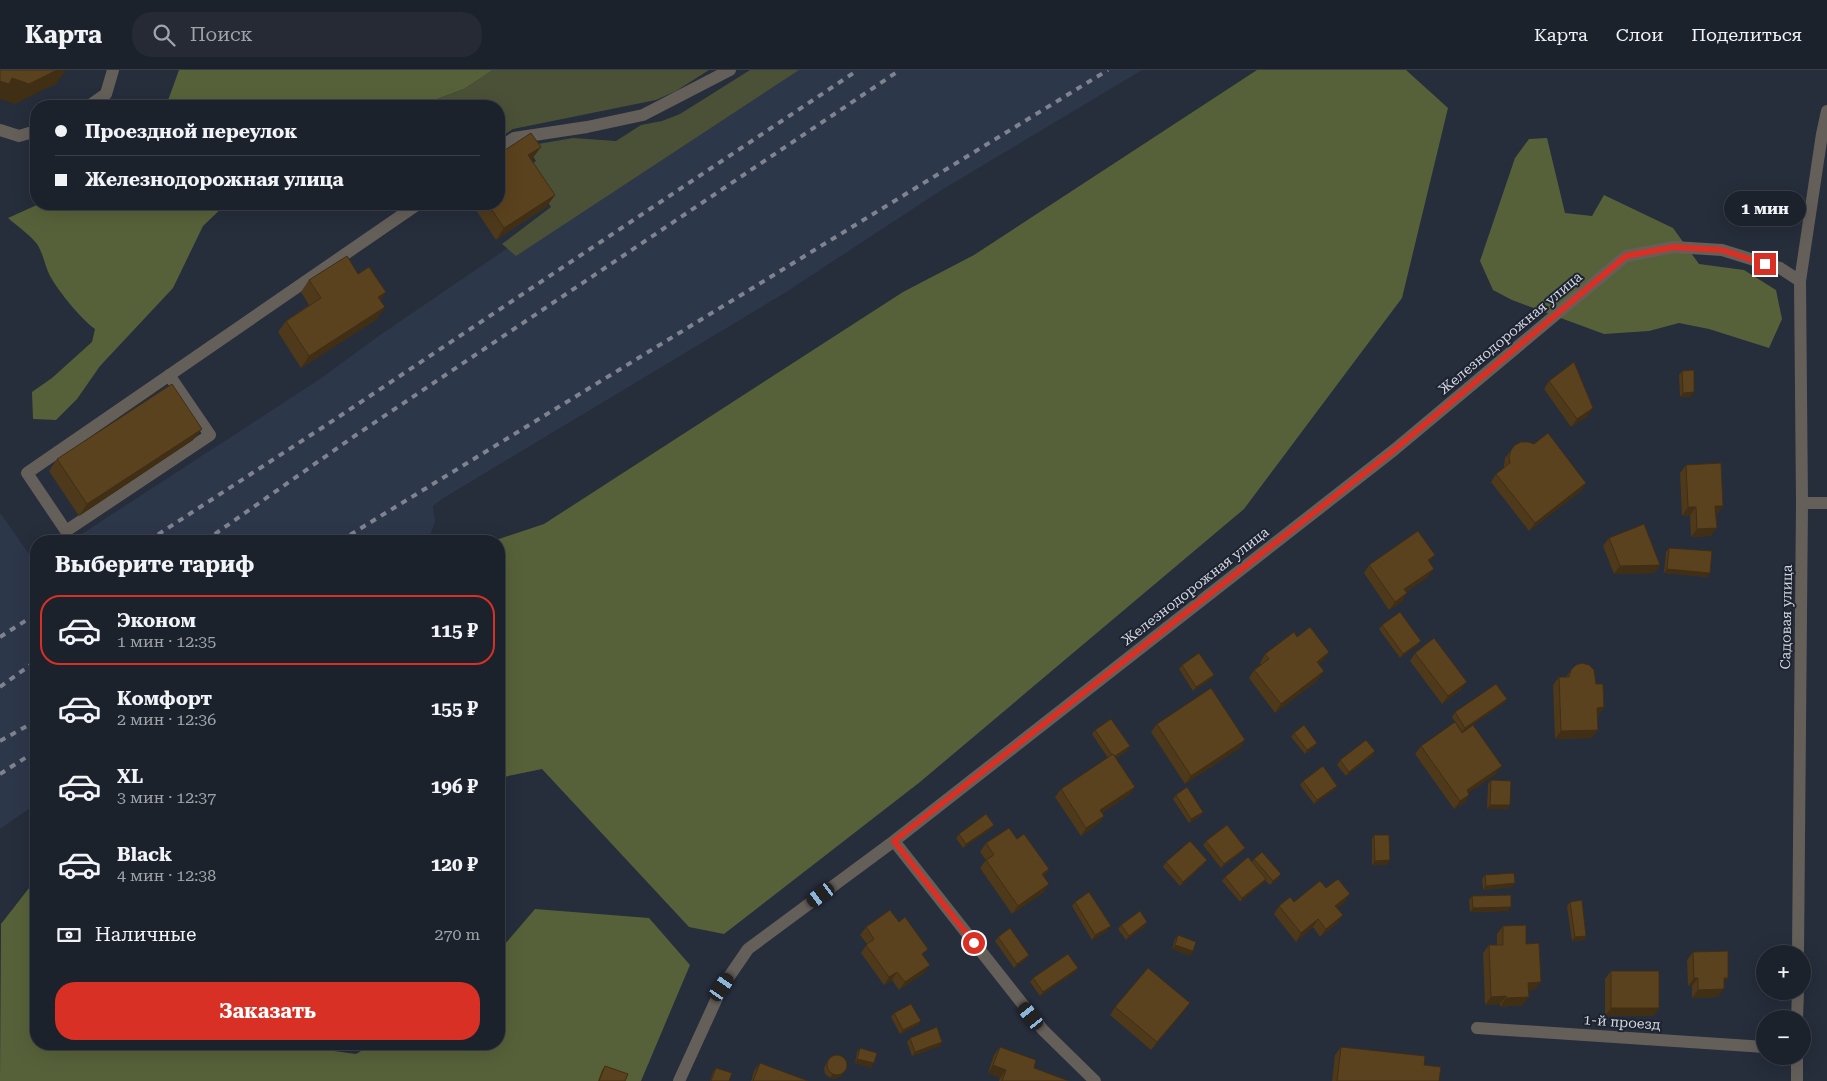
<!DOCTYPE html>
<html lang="ru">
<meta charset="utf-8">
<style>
body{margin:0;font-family:"Roboto Serif",serif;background:#252a34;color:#f1f3f6;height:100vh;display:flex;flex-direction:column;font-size:19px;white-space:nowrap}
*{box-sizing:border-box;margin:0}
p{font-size:16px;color:#a0a4a9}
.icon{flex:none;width:28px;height:28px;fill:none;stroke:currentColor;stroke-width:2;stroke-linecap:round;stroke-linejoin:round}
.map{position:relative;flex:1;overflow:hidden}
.details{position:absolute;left:30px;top:465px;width:475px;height:515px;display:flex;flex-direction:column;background:#1c222c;border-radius:20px;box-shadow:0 5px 20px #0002,0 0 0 1px #3a3f48}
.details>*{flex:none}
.top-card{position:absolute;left:30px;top:30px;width:475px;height:110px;border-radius:20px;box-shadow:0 5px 20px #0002,0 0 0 1px #3a3f48;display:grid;align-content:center;height:110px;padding:0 25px;background:#1c222c}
.controls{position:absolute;left:1756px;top:875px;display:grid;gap:10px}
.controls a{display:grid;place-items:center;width:55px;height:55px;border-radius:50%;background:#1c222c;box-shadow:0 5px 20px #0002,0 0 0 1px #3a3f48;font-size:25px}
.end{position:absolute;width:22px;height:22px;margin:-11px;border:6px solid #d93025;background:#fff;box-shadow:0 0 0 2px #fff}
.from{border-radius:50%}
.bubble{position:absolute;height:35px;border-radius:18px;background:#1c222c;box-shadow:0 5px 20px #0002,0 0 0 1px #3a3f48;font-size:16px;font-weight:700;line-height:35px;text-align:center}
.car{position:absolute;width:15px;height:30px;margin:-15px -8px;border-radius:6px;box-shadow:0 0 4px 1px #0007;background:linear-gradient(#222 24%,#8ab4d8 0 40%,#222 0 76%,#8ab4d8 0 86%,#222 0)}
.top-card b{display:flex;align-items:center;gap:18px;height:48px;font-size:19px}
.top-card b+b{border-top:1px solid #3a3f48}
.top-card i{width:12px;height:12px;background:#f1f3f6}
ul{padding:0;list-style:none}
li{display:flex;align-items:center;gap:15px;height:70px;margin:0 10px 8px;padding:0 15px;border:2px solid transparent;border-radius:20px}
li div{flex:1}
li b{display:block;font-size:19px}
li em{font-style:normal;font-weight:700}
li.current{border-color:#d93025}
li>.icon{width:45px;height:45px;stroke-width:1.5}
h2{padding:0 25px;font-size:22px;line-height:60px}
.pay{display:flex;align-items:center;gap:12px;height:55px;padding:0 25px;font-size:19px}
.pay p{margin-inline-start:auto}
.primary-button{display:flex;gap:10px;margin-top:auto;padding:10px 25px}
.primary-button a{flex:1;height:58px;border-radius:20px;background:#d93025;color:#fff;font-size:20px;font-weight:700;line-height:58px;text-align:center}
header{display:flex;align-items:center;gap:30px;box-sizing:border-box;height:70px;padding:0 25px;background:#1c222c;border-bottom:1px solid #3a3f48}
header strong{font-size:24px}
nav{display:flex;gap:28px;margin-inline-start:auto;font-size:18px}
.search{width:350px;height:45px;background:#252a34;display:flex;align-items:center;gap:12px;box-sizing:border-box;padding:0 18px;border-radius:20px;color:#a0a4a9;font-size:19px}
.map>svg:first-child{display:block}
.built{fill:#2d374a}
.green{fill:#4a5136}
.forest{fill:#576139}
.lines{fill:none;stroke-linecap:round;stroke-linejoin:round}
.minor{stroke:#655f5a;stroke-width:12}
.rail{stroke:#7e838f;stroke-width:4;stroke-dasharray:6 6;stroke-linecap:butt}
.wall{fill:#4e391a}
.shaded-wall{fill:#402e15}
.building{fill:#5b421e;stroke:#402e15}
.route{stroke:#d93025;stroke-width:6}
.labels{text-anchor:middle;stroke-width:4;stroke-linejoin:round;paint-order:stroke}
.street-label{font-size:14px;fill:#d3d7e0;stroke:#1d2330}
</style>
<header>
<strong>Карта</strong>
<div class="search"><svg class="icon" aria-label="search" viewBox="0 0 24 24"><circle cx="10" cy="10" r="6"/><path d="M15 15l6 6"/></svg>Поиск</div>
<nav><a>Карта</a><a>Слои</a><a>Поделиться</a></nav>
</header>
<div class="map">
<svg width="1827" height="1011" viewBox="0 0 1827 1011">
<rect width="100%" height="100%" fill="#262d3b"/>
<path class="built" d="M 769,0 L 1142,0 L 940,121 L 783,224 L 442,429 L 433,436 L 435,452 L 428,471 L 71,471 L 320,309 L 380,265 Z
M 1,444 L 36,494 L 36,734 L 0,759 L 0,445 Z"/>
<path class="green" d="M 493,0 L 709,0 L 676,21 L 656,30 L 513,59 L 499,68 L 499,36 L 418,36 L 464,19 Z
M 750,0 L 799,0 L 516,186 L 502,174 L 551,137 L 525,99 L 536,91 L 526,76 L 573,68 L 616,71 L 641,55 L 662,51 L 680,44 Z"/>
<path class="forest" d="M 179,0 L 493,0 L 464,19 L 418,36 L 166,36 Z
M 1257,0 L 1406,0 L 1448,38 L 1402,228 L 1244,439 L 920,712 L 724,864 L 689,857 L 542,699 L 499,708 L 499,471 L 493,471 L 544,454 L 903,222 L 974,185 Z
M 1547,68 L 1565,143 L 1592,146 L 1604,125 L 1673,158 L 1699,194 L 1744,200 L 1776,220 L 1782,249 L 1769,278 L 1709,259 L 1679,253 L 1649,261 L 1604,264 L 1512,230 L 1493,220 L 1480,191 L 1515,88 L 1529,69 Z
M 39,134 L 226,134 L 203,156 L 173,218 L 100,296 L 77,329 L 56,350 L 33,349 L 32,322 L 52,308 L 92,272 L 95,259 C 81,249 59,222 50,206 C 45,196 43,183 37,174 C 29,164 17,156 8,148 Z
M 36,809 L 36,974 L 283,974 L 356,984 L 373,974 L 499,974 L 499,881 L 535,839 L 649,848 L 690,895 L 641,1011 L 0,1011 L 1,854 Z"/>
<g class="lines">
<path class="minor" d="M 89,36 L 106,24 L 113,0
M 0,60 L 19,66 L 36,61
M 499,79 L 514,68 L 587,57 L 643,45 L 730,0
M 169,305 L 210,365 L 66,461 L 27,403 C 157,313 287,223 418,134
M 1802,433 L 1827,433
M 894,771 L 1043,960 L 1095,1011
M 1798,884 L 1802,433 L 1800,211 L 1822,64 L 1827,41
M 1797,949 L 1798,921
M 1477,958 L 1765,977
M 679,1011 L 722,917 L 748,879 L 894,771 L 1394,380 L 1626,186 L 1674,177 L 1722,180 L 1780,198 L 1800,211
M 1797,1011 L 1797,986"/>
<path class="rail" d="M 148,471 L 337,348 L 858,0
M 205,471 L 356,365 L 900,0
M 340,471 L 1108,0
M 0,567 L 36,544
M 0,617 L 36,591
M 0,671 L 36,651
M 0,704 L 36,681"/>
</g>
<path class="wall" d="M 499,84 L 532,89 L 531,90 L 555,125 L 546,137 L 496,170 L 472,134 L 499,134 Z
M 358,204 L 380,230 L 377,249 L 301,298 L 278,262 L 286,251 L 309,235 L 301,222 L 309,210 Z
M 1682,301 L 1691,327 L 1680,327 L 1679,305 Z
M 1549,311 L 1588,346 L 1571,357 L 1544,319 Z
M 193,370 L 79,446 L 49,401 L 57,389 Z
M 1511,380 L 1586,413 L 1581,421 L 1529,461 L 1491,412 L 1496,404 L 1504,398 L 1504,395 L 1505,388 Z
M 1686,395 L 1718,444 L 1716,444 L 1711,466 L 1691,467 L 1690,445 L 1682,446 L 1680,403 Z
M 1609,468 L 1660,495 L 1654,503 L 1614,504 L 1603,476 Z
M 1669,478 L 1710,503 L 1707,507 L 1664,503 L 1666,482 Z
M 1429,493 L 1428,507 L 1406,522 L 1402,532 L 1389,540 L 1364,503 L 1369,495 Z
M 1382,555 L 1418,575 L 1400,588 L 1379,559 Z
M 1297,567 L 1324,590 L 1318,594 L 1318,610 L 1275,643 L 1249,608 L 1254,600 L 1261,595 L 1260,593 L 1265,584 Z
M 1415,583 L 1461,620 L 1442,634 L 1410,591 Z
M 1182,595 L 1211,609 L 1193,621 L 1179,599 Z
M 1571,600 L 1596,614 L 1604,637 L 1598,646 L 1597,646 L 1592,668 L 1555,669 L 1553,615 L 1559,607 L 1566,607 Z
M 1507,629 L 1504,633 L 1462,662 L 1452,647 L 1455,642 Z
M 1157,654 L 1240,678 L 1185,714 L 1151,662 Z
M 1095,660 L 1127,681 L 1116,688 L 1135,717 L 1129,725 L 1102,743 L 1104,746 L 1098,754 L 1081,766 L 1055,727 L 1061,719 L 1108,688 L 1092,664 Z
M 1294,663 L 1317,673 L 1314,677 L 1305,684 L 1291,667 Z
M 1462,663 L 1496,704 L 1468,723 L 1469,725 L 1464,733 L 1454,739 L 1415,684 L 1421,676 Z
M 1375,681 L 1372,686 L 1346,706 L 1337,695 L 1340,690 Z
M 1491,710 L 1510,735 L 1507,739 L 1487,739 L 1488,714 Z
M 1303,711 L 1337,716 L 1334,720 L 1314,734 L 1300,715 Z
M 1176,725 L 1203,742 L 1200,746 L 1189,753 L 1173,729 Z
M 991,759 L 963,778 L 956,768 L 959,764 Z
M 1374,765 L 1387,795 L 1372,795 L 1372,769 Z
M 1017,769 L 1049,799 L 1044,807 L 1044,822 L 1012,844 L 980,798 L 986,790 L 980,782 L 986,773 Z
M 1206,771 L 1242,782 L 1221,798 L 1203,775 Z
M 1254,789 L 1281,804 L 1278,808 L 1270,815 L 1265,810 L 1263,813 L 1240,832 L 1222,811 L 1225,807 L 1252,792 Z
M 1166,792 L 1204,794 L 1180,816 L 1163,797 Z
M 1485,805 L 1512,817 L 1483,820 L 1482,809 Z
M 1326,818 L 1344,833 L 1337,838 L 1343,845 L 1337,853 L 1320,867 L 1313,857 L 1296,872 L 1274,844 L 1279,836 L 1294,832 Z
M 1472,826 L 1508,841 L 1470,842 L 1469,830 Z
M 1075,832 L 1108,860 L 1092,870 L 1072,836 Z
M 1570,832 L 1586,866 L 1584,870 L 1572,871 L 1567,836 Z
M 1147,852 L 1144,857 L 1126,870 L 1118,859 L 1121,855 Z
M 1503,856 L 1526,874 L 1535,920 L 1528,920 L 1523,935 L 1500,937 L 1500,934 L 1485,935 L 1483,883 L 1489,875 L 1497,875 L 1497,864 Z
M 866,857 L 923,886 L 924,903 L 899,920 L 892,910 L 884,915 L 861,883 L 867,874 L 860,865 Z
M 1178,865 L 1193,881 L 1190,886 L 1172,879 L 1175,869 Z
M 998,867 L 1029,885 L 1026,889 L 1014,898 L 995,871 Z
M 1693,882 L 1724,914 L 1718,927 L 1692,928 L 1692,916 L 1688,916 L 1687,890 Z
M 1078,898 L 1075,902 L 1040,926 L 1030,912 L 1033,908 Z
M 1611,901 L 1654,946 L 1605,946 L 1605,909 Z
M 1115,937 L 1184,941 L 1151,980 L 1110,945 Z
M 894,943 L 918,955 L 900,964 L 891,947 Z
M 910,968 L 942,972 L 940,976 L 912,986 L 907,972 Z
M 1000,977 L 1034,998 L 1069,1011 L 999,1011 L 1000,1008 L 988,1003 L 994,985 Z
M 1341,977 L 1424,995 L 1439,1011 L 1332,1011 L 1335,985 Z
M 860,978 L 871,998 L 855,993 L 857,982 Z
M 829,988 L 844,1002 L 841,1006 L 836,1009 L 830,1008 L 825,1004 L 824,998 Z
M 760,993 L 808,1011 L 751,1011 L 754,1001 Z
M 605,996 L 625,1011 L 598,1011 L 602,1000 Z
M 716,998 L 729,1011 L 710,1011 L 713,1002 Z"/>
<path class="shaded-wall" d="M 57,0 L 66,0 L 56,14 L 15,34 L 0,29 L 0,11 L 12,8 Z
M 541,77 L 532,89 L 520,97 L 528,85 Z
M 555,125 L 546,137 L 496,170 L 504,158 Z
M 386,222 L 378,234 L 378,227 Z
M 385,237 L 377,249 L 301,298 L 309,286 Z
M 1694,322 L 1691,327 L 1680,327 L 1683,323 Z
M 1593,338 L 1588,346 L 1571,357 L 1577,349 Z
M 202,359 L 193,370 L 79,446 L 87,434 Z
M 1586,413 L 1581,421 L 1529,461 L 1535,453 Z
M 1715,436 L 1723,436 L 1718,444 L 1710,444 Z
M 1688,437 L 1696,437 L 1690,445 L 1682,446 Z
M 1717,458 L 1711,466 L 1691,467 L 1697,459 Z
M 1435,485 L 1429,493 L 1428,490 Z
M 1660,495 L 1654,503 L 1614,504 L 1620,496 Z
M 1434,499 L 1428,507 L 1398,527 L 1404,519 Z
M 1667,499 L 1710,503 L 1707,507 L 1664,503 Z
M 1407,523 L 1402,532 L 1389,540 L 1395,532 Z
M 1421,571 L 1418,575 L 1400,588 L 1403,584 Z
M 1329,582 L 1324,590 L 1311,600 L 1317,592 Z
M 1324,601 L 1318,610 L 1275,643 L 1281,634 Z
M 1214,605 L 1211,609 L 1193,621 L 1196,617 Z
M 1467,612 L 1461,620 L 1442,634 L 1448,626 Z
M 1507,629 L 1504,633 L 1462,662 L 1465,658 Z
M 1604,637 L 1598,646 L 1591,646 L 1597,638 Z
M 1598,660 L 1592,668 L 1555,669 L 1561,661 Z
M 1245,670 L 1240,678 L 1185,714 L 1191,706 Z
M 1317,673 L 1314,677 L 1305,684 L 1307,680 Z
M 1130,676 L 1127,681 L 1110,691 L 1113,687 Z
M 1375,681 L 1372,686 L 1346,706 L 1349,702 Z
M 1502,696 L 1496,704 L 1461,728 L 1467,720 Z
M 1337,716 L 1334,720 L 1314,734 L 1317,730 Z
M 1135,717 L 1129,725 L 1094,748 L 1100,740 Z
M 1469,725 L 1464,733 L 1454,739 L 1460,731 Z
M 1490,735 L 1510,735 L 1507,739 L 1487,739 Z
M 1203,742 L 1200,746 L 1189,753 L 1191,749 Z
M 1104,746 L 1098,754 L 1081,766 L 1086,758 Z
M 994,755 L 991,759 L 963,778 L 966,774 Z
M 1245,778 L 1242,782 L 1221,798 L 1224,794 Z
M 1207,790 L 1204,794 L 1180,816 L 1183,812 Z
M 1390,790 L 1387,795 L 1372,795 L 1375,791 Z
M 1049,799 L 1044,808 L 1042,804 Z
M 1281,804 L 1278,808 L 1270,815 L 1273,811 Z
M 1266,809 L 1263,813 L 1240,832 L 1242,828 Z
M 1515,813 L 1512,817 L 1483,820 L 1486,816 Z
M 1049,814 L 1044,822 L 1012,844 L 1018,836 Z
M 1350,824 L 1344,833 L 1330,844 L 1335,836 Z
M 1511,837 L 1508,841 L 1470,842 L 1473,838 Z
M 1343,845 L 1337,853 L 1320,867 L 1326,859 Z
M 1318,849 L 1313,857 L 1296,872 L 1301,863 Z
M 1147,852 L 1144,857 L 1126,870 L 1129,866 Z
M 1111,856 L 1108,860 L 1092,870 L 1095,865 Z
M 1586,866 L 1584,870 L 1572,871 L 1575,867 Z
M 1175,875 L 1193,881 L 1190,886 L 1172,879 Z
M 1029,885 L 1026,889 L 1014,898 L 1017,894 Z
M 930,895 L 924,903 L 899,920 L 905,912 Z
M 1078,898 L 1075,902 L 1040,926 L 1043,922 Z
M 897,902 L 892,910 L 884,915 L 889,907 Z
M 1694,908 L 1698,908 L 1692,916 L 1688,916 Z
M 1724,908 L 1728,908 L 1722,916 Z
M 1541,912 L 1535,920 L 1522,921 L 1528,913 Z
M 1724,919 L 1718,927 L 1692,928 L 1698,920 Z
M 1506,926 L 1500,934 L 1485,935 L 1491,927 Z
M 1529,927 L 1523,935 L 1500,937 L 1506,928 Z
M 1190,933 L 1184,941 L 1151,980 L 1157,972 Z
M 1611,938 L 1659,938 L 1654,946 L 1605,946 Z
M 921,951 L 918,955 L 900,964 L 903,960 Z
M 942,972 L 940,976 L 912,986 L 915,982 Z
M 857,989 L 874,993 L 871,998 L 855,993 Z
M 993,995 L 1006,1000 L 1000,1008 L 988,1003 Z
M 844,1002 L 841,1006 L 836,1009 L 830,1008 L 833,1004 Z"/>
<path class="building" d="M 0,0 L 57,0 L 29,14 L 12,8 L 9,14 L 0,11 Z
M 531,63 L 541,77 L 528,85 L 555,125 L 504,158 L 488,134 L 499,134 L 499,84 Z
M 347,186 L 358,204 L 369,197 L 386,222 L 378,227 L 385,237 L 309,286 L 286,251 L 321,228 L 309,210 Z
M 1574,292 L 1593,338 L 1577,349 L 1549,311 Z
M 1694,300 L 1694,322 L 1683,323 L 1682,301 Z
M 172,314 L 202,359 L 87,434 L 57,389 Z
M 1548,363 L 1586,413 L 1535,453 L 1496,404 L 1510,393 L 1509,387 L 1511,380 L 1515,375 L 1521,372 L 1528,372 L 1534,374 Z
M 1721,393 L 1723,436 L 1715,436 L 1717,458 L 1697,459 L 1696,437 L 1688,437 L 1686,395 Z
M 1644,454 L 1660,495 L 1620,496 L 1609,468 Z
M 1418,461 L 1435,485 L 1428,490 L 1434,499 L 1404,519 L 1407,523 L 1395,532 L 1369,495 Z
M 1669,478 L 1712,481 L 1710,503 L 1667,499 Z
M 1400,542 L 1421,571 L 1403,584 L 1382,555 Z
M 1310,557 L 1329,582 L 1317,592 L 1324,601 L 1281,634 L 1254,600 L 1269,589 L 1265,584 L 1294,562 L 1297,567 Z
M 1434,568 L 1467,612 L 1448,626 L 1415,583 Z
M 1199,583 L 1214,605 L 1196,617 L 1182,595 Z
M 1582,593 L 1589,595 L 1594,600 L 1596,614 L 1603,614 L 1604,637 L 1597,638 L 1598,660 L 1561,661 L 1559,607 L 1569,607 L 1571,600 L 1576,595 Z
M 1496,614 L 1507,629 L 1465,658 L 1455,642 Z
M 1211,618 L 1245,670 L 1191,706 L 1157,654 Z
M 1111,649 L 1130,676 L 1115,686 L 1113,684 L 1112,685 L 1095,660 Z
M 1455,652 L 1462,663 L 1473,655 L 1502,696 L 1467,720 L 1469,725 L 1460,731 L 1421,676 Z
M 1304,655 L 1317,673 L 1307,680 L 1294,663 Z
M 1366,670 L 1375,681 L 1349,702 L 1340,690 Z
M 1113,684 L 1135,717 L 1100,740 L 1104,746 L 1086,758 L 1061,719 Z
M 1323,696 L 1337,716 L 1317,730 L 1303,711 Z
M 1491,710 L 1511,711 L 1510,735 L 1490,735 Z
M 1187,717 L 1203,742 L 1191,749 L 1176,725 Z
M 986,744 L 994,755 L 966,774 L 959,764 Z
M 1227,755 L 1245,778 L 1224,794 L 1206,771 Z
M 1009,758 L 1017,769 L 1024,764 L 1049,799 L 1042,804 L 1049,814 L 1018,836 L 986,790 L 994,785 L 986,773 Z
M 1374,765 L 1389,765 L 1390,790 L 1375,791 Z
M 1190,771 L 1207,790 L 1183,812 L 1166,792 Z
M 1262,782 L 1281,804 L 1273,811 L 1254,789 Z
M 1248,787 L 1266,809 L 1242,828 L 1225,807 Z
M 1514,803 L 1515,813 L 1486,816 L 1485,805 Z
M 1338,809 L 1350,824 L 1335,836 L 1343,845 L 1326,859 L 1318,849 L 1301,863 L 1279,836 L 1290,827 L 1294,832 L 1320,811 L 1326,818 Z
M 1089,822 L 1111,856 L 1095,865 L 1075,832 Z
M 1511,825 L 1511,837 L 1473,838 L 1472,826 Z
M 1582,830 L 1586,866 L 1575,867 L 1570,832 Z
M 890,840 L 899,852 L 905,847 L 928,879 L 922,884 L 930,895 L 905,912 L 897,902 L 889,907 L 866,875 L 874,869 L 866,857 Z
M 1140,841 L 1147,852 L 1129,866 L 1121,855 Z
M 1526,855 L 1526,874 L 1539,873 L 1541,912 L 1528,913 L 1529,927 L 1506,928 L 1506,926 L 1491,927 L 1489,875 L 1503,875 L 1503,856 Z
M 1010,858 L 1029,885 L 1017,894 L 998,867 Z
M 1178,865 L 1196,872 L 1193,881 L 1175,875 Z
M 1728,881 L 1728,908 L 1724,908 L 1724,919 L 1698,920 L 1698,908 L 1694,908 L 1693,882 Z
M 1068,884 L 1078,898 L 1043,922 L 1033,908 Z
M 1148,898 L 1190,933 L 1157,972 L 1115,937 Z
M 1611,901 L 1659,901 L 1659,938 L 1611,938 Z
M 911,934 L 921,951 L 903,960 L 894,943 Z
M 937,957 L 942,972 L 915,982 L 910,968 Z
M 1000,977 L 1036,990 L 1034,998 L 1069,1011 L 1002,1011 L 1006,1000 L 993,995 Z
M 1341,977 L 1425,986 L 1424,995 L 1441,997 L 1439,1011 L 1337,1011 Z
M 860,978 L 877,983 L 874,993 L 857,989 Z
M827 995a10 10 0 1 1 20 0a10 10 0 1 1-20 0Z
M 760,993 L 808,1011 L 753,1011 Z
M 605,996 L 628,1004 L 625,1011 L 599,1011 Z
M 716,998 L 732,1003 L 729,1011 L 711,1011 Z"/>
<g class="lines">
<path class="route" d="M 974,873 L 894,771 L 1394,380 L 1626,186 L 1674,177 L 1722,180 L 1765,194"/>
</g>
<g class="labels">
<g class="street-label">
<text transform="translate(1510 263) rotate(-40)" y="5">Железнодорожная улица</text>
<text transform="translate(1195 516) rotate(-38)" y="5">Железнодорожная улица</text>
<text transform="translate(1786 547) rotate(-89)" y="5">Садовая улица</text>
<text transform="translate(1622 952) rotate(4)" y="5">1-й проезд</text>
</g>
</g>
</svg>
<div class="controls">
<a>+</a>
<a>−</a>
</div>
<i class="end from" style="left:974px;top:873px"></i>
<i class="end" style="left:1765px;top:194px"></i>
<div class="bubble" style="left:1724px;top:121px;width:82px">1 мин</div>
<i class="car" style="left:821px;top:825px;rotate:234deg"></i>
<i class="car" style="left:722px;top:917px;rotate:35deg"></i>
<i class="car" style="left:1031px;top:946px;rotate:322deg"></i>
<div class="top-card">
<b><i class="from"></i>Проездной переулок</b>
<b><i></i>Железнодорожная улица</b>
</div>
<section class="details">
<h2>Выберите тариф</h2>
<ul>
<li class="current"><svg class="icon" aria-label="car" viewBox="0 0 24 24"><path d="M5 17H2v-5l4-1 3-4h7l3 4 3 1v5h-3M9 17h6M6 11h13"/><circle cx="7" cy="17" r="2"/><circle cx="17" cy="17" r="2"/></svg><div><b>Эконом</b><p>1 мин · 12:35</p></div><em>115 ₽</em></li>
<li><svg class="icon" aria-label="car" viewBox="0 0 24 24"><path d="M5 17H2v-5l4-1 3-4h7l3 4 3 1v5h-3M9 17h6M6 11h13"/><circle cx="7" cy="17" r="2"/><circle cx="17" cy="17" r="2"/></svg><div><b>Комфорт</b><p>2 мин · 12:36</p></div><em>155 ₽</em></li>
<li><svg class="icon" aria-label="car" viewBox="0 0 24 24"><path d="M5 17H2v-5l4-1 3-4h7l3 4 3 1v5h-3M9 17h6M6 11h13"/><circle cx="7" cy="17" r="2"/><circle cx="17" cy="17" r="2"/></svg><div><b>XL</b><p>3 мин · 12:37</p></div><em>196 ₽</em></li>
<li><svg class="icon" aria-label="car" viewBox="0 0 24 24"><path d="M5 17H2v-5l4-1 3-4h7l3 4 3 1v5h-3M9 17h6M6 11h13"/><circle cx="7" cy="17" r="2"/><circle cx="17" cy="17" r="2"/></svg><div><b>Black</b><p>4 мин · 12:38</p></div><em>120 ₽</em></li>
</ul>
<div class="pay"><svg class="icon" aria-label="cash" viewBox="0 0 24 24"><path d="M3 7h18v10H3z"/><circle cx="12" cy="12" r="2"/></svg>Наличные<p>270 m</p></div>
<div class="primary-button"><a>Заказать</a></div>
</section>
</div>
